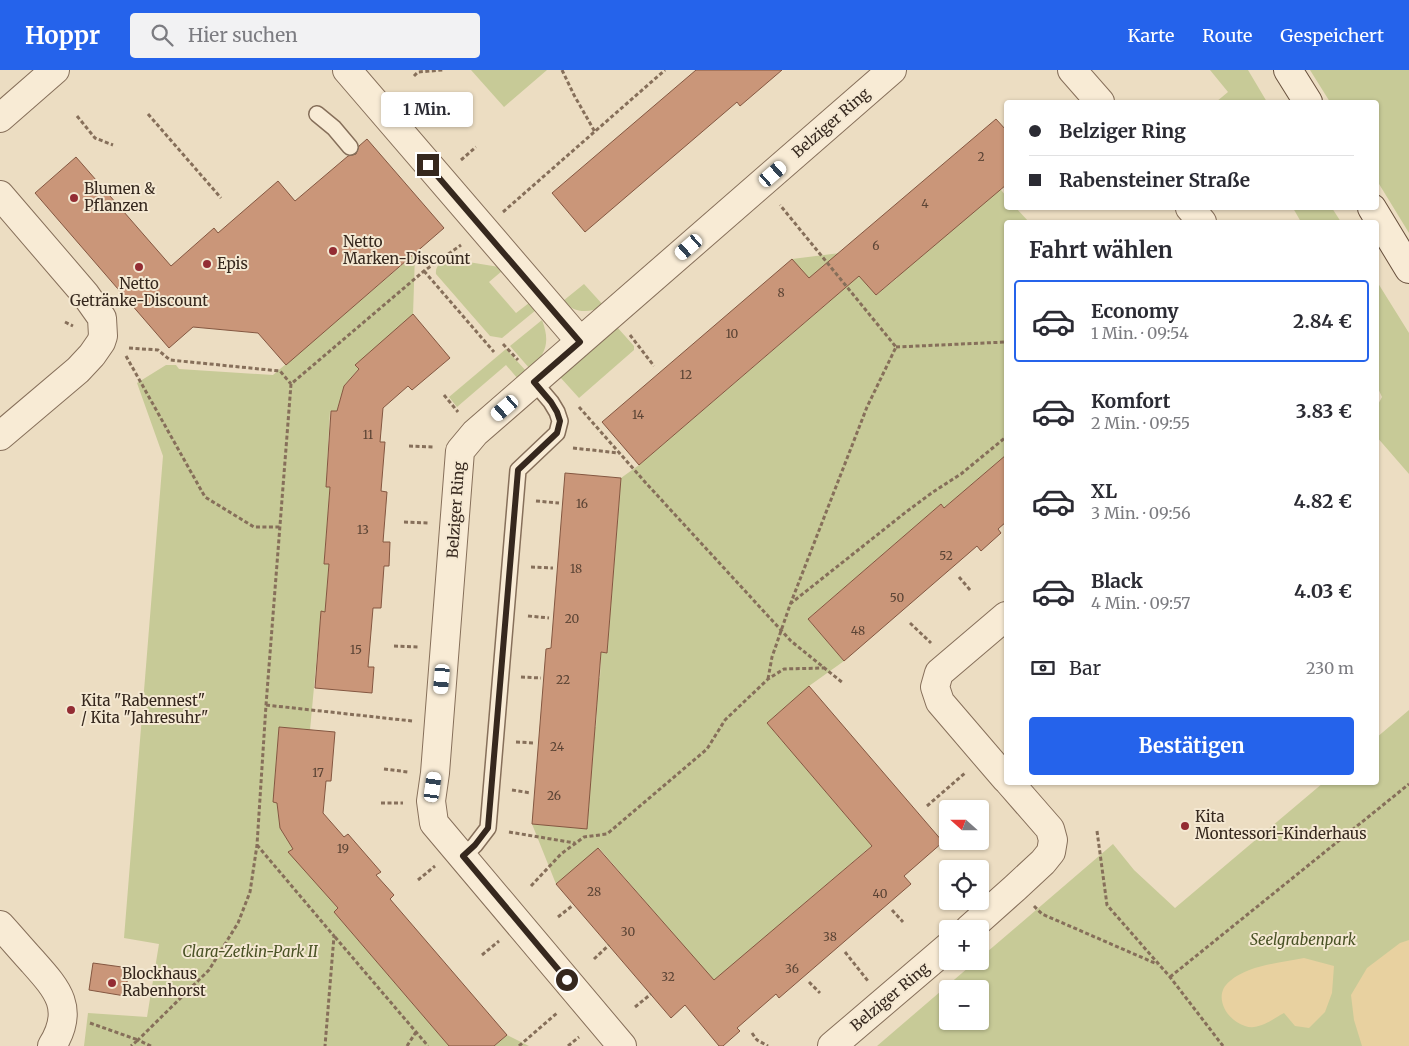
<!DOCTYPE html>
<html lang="de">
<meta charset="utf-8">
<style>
body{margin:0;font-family:Merriweather,serif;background:#f2f2f3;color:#2b2b33;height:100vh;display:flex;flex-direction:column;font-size:19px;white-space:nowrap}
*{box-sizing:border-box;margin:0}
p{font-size:16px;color:#7c7c81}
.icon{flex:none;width:28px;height:28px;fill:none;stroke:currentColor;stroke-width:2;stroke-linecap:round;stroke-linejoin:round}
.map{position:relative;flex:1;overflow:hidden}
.details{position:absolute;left:1004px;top:150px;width:375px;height:565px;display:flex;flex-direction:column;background:#fff;border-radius:5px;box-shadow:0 1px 4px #0004}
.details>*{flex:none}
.hud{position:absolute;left:1004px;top:30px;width:375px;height:110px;border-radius:5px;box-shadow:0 1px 4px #0004;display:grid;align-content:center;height:110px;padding:0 25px;background:#fff}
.needle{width:32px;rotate:291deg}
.tools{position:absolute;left:939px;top:730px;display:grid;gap:10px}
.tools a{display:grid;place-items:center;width:50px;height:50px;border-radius:5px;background:#fff;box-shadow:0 1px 4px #0004;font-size:25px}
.end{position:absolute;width:22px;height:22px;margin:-11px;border:6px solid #36281e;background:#fff;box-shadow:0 0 0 2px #fff}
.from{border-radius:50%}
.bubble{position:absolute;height:35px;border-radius:5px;background:#fff;box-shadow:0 1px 4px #0004;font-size:16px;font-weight:700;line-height:35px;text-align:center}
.car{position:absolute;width:15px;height:30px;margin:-15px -8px;border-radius:6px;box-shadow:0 0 4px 1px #0007;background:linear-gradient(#fff 24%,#345 0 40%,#fff 0 76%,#345 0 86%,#fff 0)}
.hud b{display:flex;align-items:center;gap:18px;height:48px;font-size:19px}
.hud b+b{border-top:1px solid #e1e1e2}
.hud i{width:12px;height:12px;background:#2b2b33}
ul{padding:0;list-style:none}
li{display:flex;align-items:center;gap:15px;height:82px;margin:0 10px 8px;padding:0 15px;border:2px solid transparent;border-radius:5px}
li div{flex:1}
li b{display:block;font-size:19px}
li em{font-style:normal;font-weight:700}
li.on{border-color:#2563eb}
li>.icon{width:45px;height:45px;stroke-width:1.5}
h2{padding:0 25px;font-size:22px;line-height:60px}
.pay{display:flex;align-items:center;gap:12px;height:55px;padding:0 25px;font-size:19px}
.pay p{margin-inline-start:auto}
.button{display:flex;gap:10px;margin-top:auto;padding:10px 25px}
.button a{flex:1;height:58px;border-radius:5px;background:#2563eb;color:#fff;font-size:20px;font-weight:700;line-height:58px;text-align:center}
header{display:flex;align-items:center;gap:30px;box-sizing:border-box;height:70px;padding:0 25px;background:#2563eb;color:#fff}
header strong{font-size:24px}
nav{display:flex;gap:28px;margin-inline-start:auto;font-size:18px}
.search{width:350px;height:45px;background:#f2f2f3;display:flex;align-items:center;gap:12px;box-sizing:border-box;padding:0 18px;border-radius:5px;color:#7c7c81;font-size:19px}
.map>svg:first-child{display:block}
.green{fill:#c7ca97;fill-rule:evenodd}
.sand{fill:#e8d1a0}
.building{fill:#ca9679;stroke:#845741}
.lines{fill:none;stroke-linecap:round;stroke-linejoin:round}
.lane-casing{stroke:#866f5a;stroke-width:18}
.street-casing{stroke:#866f5a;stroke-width:30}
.secondary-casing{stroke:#68503d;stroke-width:30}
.path{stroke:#866f5a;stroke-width:3;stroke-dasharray:4 2.5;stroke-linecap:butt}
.lane{stroke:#f8ebd5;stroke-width:15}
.street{stroke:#f8ebd5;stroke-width:28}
.secondary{stroke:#f8ebd5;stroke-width:28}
.route{stroke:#36281e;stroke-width:6}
.poi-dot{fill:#932c33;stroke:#f4e8d2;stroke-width:2}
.labels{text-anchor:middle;stroke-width:4;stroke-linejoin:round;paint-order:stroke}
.number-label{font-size:12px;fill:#5b4435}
.street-label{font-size:15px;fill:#36281e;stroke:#f4e8d2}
.poi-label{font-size:15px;fill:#36281e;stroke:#f4e8d2;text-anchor:start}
.park-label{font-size:15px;font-style:italic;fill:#495225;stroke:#f4e8d2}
</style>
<header>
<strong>Hoppr</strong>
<div class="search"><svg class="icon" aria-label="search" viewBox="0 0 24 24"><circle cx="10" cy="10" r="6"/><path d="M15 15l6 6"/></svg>Hier suchen</div>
<nav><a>Karte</a><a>Route</a><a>Gespeichert</a></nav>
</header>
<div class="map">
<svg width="1409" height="976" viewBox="0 0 1409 976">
<rect width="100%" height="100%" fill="#ecddc2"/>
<path class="green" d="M 471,0 L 547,0 L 504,37 Z
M 1210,0 L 1248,0 L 1267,32 L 1216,32 L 1228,22 Z
M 1310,0 L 1409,0 L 1409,163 L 1376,109 L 1376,32 L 1330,32 Z
M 997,115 L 1006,126 L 1006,138 L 1016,138 L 1029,152 L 1006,152 L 1006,385 L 944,438 L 941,434 L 808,549 L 844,591 L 809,616 L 767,653 L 782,671 L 786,668 L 800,692 L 815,709 L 848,748 L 876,772 L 714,911 L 599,778 L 556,814 L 532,754 L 587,758 L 589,733 L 584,732 L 586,708 L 591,708 L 593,683 L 590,657 L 596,657 L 597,634 L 592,633 L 594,608 L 600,608 L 601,582 L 607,583 L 621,408 L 639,395 L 829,232 L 792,189 L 840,183 L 876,225 L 897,208 L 893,203 L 915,192 L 935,175 Z
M 1293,138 L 1332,138 L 1341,152 L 1301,152 Z
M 415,184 L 413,245 L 359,299 L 344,316 L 337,341 L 330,341 L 326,417 L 330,417 L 324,493 L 329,494 L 325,542 L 321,542 L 310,660 L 279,657 L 273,732 L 277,733 L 280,758 L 293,779 L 289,782 L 338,838 L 334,842 L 449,976 L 84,976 L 88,943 L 147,947 L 159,874 L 124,868 L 163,386 L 137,313 L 166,295 L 176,295 L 179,299 L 273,305 Z
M 450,189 L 499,197 L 502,201 L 489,212 L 516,243 L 529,233 L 536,240 L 502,268 L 490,266 L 436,204 C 435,195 442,191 450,189 Z
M 1376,210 L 1409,263 L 1409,404 L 1376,366 L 1376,338 L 1382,327 L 1376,314 Z
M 584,214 L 604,236 C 589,243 575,244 563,231 Z
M 542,250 C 550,271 547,283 530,299 L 510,276 Z
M 617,257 L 634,276 L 634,280 L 579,328 L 560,307 Z
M 506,279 L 527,302 L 518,309 L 506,295 L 457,337 L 449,327 Z
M 1409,640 L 1409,976 L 877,976 L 976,891 L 980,891 L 980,888 L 1113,774 L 1134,800 L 1175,838 L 1323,713 L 1376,712 L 1376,668 ZM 948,919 L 980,919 L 980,951 L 948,951 Z
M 507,965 L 529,976 L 494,976 Z"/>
<path class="sand" d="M 1409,870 L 1409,976 L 1362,976 L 1354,950 L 1351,925 L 1367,898 L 1400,873 Z
M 1304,888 L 1334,896 L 1332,923 L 1325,942 L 1309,958 L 1295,956 L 1284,943 C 1273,949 1258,961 1245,956 C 1226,950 1212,925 1230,911 C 1249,895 1280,893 1304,888 Z"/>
<path class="building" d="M 696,0 L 782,0 L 740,36 L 737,32 L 585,162 L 552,123 Z
M 996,49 L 1006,60 L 1006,115 L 876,225 L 859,206 L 639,395 L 602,352 L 792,189 L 809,208 Z
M 367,69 L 444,158 L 286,295 L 258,263 L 193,257 L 169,278 L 35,123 L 76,87 L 171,196 L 214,158 L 218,163 L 278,111 L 295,131 L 348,86 L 356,84 L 359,76 Z
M 413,244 L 450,288 L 412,320 L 408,316 L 383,338 L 380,372 L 385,372 L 381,421 L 387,422 L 383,472 L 390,472 L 389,496 L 384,496 L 381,538 L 373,538 L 368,597 L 374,597 L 372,623 L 315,618 L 321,541 L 325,542 L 329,494 L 324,494 L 330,417 L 326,417 L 331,341 L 337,341 L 344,316 L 359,299 L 355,295 Z
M 1006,385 L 1006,452 L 998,459 L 1001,463 L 981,481 L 977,476 L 844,591 L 808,549 L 941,434 L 944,438 Z
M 565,403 L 621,408 L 607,583 L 601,582 L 587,759 L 532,754 L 546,579 L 551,578 Z
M 809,616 L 943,772 L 904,806 L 911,814 L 779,928 L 776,924 L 737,958 L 740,961 L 723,976 L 719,976 L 685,935 L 671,948 L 556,814 L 598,778 L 714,910 L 872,776 L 767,653 Z
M 279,657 L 335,662 L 331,711 L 326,711 L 323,743 L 344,767 L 348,764 L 381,802 L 376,805 L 394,825 L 390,829 L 507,965 L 494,976 L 449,976 L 334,842 L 338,838 L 288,782 L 293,779 L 280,758 L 277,733 L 273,732 Z
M 93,893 L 129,898 L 125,926 L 89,920 Z"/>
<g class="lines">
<g class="lane-casing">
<path id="lane" d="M 317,44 L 334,58 L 350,77
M 463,787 L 475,775 L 488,758 L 518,400 L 557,363 L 560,351 L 557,342 L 551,332 L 534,312"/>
</g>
<g class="street-casing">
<path id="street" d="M 347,0 L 580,271
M 1072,0 L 1100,32
M 0,48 L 55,0
M 0,125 L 85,224 L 102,248 L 103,266 L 101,272 L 92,285 L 78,300 L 0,366
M 1190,138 L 1202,152
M 1006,546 L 939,603 L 935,617 L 940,632 L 1006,709
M 0,855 C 11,867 22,880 33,892 C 58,920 75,939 52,976
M 969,859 L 1015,818 L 1043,792 L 1051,782 L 1053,770 L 1050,759 L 1009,712
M 622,976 L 434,753 L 431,731 L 435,703 L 460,381 L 475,363 L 892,0
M 832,976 L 948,877"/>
</g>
<g class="secondary-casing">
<path id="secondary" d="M 1288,0 L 1308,32
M 1372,138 L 1409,199"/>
</g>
<path class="path" d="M 562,0 L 574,25 L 595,62
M 414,6 L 418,2 L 443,0
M 148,44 L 221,128
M 77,46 L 95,68 L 113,75
M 461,90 L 476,77
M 503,142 L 665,0
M 424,201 L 494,282
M 65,252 L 73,256
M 630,265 L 654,296
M 503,274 L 518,290
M 896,277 L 1006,272
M 129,278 L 158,280 L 170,290 L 280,301 L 291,314
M 126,286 L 205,427 L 254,457 L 280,457
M 444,325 L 458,342
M 579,337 L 645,412 L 791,571 L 843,613
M 409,376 L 434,377
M 573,378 L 619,383
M 536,431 L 559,433
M 404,452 L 428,453
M 531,497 L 553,498
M 959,507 L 971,521
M 790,534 L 906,442 L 933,422 L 961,404 L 1006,367
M 528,546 L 549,548
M 910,553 L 931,573
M 394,576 L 418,577
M 521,607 L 541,608
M 768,609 L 772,587 L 790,535 L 867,337 L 896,277 L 780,135
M 266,635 L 412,651
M 516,672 L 535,673
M 384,699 L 408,702
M 512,720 L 531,723
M 381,733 L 403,733
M 927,736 L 965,703
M 1097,761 L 1107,835 L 1170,907 L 1223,976
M 509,762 L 575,773
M 257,775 L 334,866 L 325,976
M 418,810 L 435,796
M 531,816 L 561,784 L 584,767 L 607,764 L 707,679 L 725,650 L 768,609 L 784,599 L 824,598
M 1034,836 L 1042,844 L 1157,894
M 892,840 L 903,852
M 558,847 L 572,836
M 335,867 L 428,976
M 845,882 L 868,911
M 482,885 L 499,871
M 594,889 L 609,875
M 1170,907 L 1409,714
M 809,912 L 820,923
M 635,937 L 651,924
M 90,953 L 138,970 L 131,976
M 752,963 L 757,970 L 768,976
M 151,976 L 138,970 L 209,900 L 238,853 L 250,822 L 257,775 L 266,635 L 291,314 L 424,201 L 461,175
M 407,976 L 416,962
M 519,976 L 557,943
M 568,976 L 579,967"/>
<use href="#lane" class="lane"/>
<use href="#street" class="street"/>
<use href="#secondary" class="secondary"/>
</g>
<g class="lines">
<path class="route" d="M 428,95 L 580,272 L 534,312 L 551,332 L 557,342 L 560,351 L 557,363 L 518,400 L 488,758 L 475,775 L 463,786 L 567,910"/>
</g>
<g class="poi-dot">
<circle cx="74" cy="128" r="5"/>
<circle cx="333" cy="181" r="5"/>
<circle cx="207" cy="194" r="5"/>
<circle cx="139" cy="197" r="5"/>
<circle cx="71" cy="640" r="5"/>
<circle cx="1185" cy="756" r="5"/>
<circle cx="112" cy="913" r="5"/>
</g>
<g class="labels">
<g class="number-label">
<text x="981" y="91">2</text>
<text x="925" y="138">4</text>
<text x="876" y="180">6</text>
<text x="781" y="227">8</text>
<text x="732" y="268">10</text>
<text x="686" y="309">12</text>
<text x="638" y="349">14</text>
<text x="368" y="369">11</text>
<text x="582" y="438">16</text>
<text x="363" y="464">13</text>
<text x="946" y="490">52</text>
<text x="576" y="503">18</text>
<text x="897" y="532">50</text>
<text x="572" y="553">20</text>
<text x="858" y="565">48</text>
<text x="356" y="584">15</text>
<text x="563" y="614">22</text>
<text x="557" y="681">24</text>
<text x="318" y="707">17</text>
<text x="554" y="730">26</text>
<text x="343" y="783">19</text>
<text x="594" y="826">28</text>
<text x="880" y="828">40</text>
<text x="628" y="866">30</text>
<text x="830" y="871">38</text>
<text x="792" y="903">36</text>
<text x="668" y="911">32</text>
</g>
<g class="street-label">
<text transform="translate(831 53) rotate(-41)" y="5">Belziger Ring</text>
<text transform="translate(456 440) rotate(-86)" y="5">Belziger Ring</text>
<text transform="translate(890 927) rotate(-40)" y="5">Belziger Ring</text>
</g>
<g class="poi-label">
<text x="84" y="124">Blumen &amp;<tspan x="84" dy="17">Pflanzen</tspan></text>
<text x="343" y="177">Netto<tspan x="343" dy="17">Marken-Discount</tspan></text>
<text x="217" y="199">Epis</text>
<text x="139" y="219" text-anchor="middle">Netto<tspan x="139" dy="17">Getränke-Discount</tspan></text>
<text x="81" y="636">Kita "Rabennest"<tspan x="81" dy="17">/ Kita "Jahresuhr"</tspan></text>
<text x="1195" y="752">Kita<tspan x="1195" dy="17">Montessori-Kinderhaus</tspan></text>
<text x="122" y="909">Blockhaus<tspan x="122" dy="17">Rabenhorst</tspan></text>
</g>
<g class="park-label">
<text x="1303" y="875">Seelgrabenpark</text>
<text x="250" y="887">Clara-Zetkin-Park II</text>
</g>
</g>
</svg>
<div class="tools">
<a><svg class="needle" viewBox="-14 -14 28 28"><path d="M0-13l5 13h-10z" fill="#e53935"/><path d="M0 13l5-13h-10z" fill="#7c7c81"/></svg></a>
<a><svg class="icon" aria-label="locate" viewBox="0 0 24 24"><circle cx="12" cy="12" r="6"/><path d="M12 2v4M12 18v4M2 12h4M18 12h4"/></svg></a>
<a>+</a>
<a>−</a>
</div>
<i class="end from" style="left:567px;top:910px"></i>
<i class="end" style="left:428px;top:95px"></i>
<div class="bubble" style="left:381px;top:22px;width:92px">1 Min.</div>
<i class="car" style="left:773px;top:104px;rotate:49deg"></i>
<i class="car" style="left:689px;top:177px;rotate:229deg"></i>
<i class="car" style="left:505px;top:338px;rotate:229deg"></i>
<i class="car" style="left:442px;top:609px;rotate:185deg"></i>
<i class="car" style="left:433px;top:717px;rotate:8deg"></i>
<div class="hud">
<b><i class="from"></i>Belziger Ring</b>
<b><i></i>Rabensteiner Straße</b>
</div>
<section class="details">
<h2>Fahrt wählen</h2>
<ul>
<li class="on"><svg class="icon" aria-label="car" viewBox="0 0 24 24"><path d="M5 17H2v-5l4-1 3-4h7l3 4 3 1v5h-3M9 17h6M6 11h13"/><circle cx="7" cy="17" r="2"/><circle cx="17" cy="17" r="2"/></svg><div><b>Economy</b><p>1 Min. · 09:54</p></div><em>2.84 €</em></li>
<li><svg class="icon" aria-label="car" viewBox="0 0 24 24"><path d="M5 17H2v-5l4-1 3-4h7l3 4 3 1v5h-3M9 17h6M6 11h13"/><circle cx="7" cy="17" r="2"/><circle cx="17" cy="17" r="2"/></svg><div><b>Komfort</b><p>2 Min. · 09:55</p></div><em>3.83 €</em></li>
<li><svg class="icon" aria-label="car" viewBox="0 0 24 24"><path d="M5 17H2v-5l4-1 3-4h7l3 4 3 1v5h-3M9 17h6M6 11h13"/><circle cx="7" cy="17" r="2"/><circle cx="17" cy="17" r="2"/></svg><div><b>XL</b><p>3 Min. · 09:56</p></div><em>4.82 €</em></li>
<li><svg class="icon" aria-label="car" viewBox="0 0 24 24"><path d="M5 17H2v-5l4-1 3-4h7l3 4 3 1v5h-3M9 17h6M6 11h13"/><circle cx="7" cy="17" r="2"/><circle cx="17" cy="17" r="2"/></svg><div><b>Black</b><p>4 Min. · 09:57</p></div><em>4.03 €</em></li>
</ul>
<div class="pay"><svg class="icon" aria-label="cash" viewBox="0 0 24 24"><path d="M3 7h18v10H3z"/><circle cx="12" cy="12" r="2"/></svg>Bar<p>230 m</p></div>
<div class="button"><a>Bestätigen</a></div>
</section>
</div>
